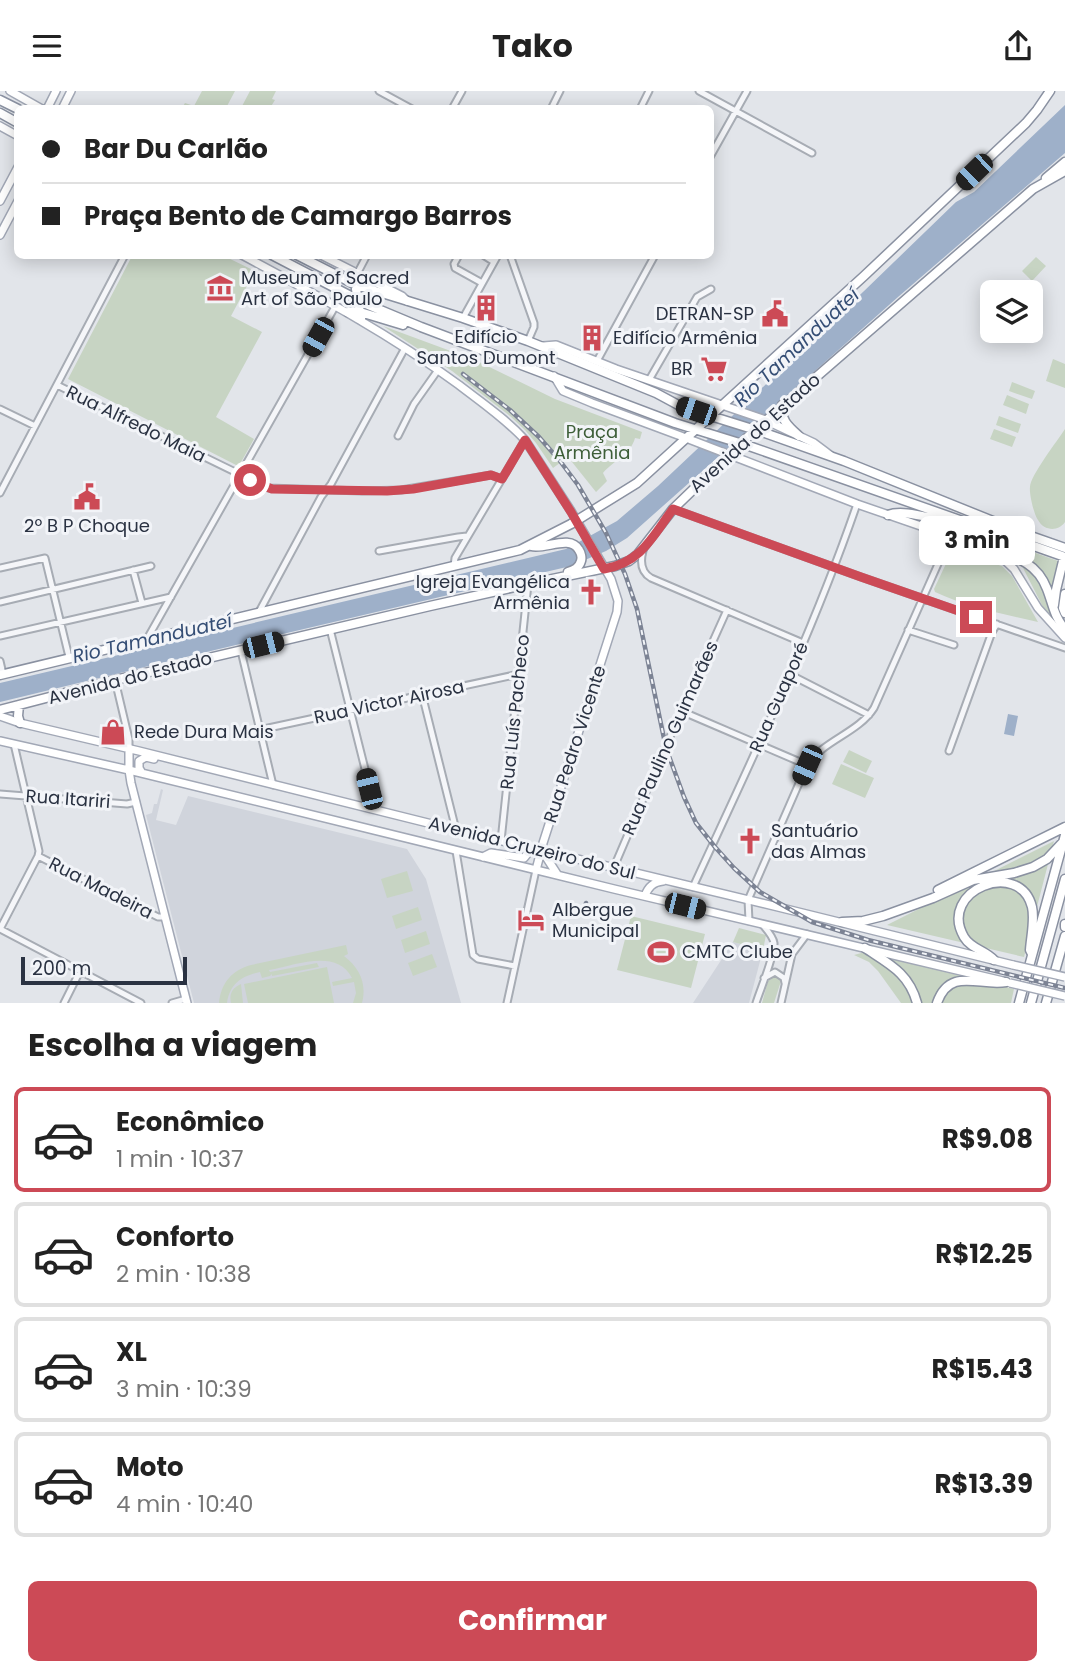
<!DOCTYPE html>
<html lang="pt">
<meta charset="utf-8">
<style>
body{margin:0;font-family:Poppins,sans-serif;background:#f2f2f2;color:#222;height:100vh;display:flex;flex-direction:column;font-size:26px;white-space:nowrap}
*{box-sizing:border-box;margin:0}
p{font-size:23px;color:#767676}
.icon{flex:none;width:38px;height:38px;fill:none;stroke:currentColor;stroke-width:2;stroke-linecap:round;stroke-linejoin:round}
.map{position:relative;height:912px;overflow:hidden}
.sheet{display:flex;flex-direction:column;background:#fff;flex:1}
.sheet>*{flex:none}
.banner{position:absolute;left:14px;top:14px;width:700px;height:154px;border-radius:10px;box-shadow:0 4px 18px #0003;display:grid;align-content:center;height:154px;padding:0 28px;background:#fff}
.tools{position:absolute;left:980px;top:189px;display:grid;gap:14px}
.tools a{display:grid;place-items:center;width:63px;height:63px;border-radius:10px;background:#fff;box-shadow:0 4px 18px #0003;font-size:35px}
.scale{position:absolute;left:21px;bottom:18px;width:166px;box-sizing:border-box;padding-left:7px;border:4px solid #2a3242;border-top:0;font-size:19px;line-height:24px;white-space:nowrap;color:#2a3242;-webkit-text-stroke:5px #f2f4f8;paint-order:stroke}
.end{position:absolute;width:32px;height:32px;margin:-16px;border:9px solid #cc4a56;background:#fff;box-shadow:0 0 0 4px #fff}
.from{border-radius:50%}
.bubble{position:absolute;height:49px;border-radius:10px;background:#fff;box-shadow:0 4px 18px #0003;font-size:23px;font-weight:700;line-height:49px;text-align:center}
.car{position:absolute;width:21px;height:42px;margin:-21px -10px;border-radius:9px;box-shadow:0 0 5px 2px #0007;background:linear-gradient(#222 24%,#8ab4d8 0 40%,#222 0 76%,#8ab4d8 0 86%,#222 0)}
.banner b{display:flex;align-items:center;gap:24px;height:66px;font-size:26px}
.banner b+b{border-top:2px solid #e0e0e0}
.banner i{width:18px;height:18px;background:#222}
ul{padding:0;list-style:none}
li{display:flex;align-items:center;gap:21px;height:105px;margin:0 14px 10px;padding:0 14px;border:4px solid #e0e0e0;border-radius:10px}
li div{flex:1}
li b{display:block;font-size:26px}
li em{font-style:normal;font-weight:700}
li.current{border-color:#cc4a56}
li>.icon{width:63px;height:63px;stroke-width:1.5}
h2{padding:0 28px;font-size:32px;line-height:84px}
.primary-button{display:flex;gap:14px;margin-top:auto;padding:14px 28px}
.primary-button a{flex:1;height:80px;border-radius:10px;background:#cc4a56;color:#fff;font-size:28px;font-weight:700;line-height:80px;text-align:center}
header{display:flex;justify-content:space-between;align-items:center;height:91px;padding:0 28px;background:#fff;font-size:32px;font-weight:700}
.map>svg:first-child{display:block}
.built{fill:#d0d4dc}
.green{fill:#c7d4c3}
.water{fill:#9eb0c9}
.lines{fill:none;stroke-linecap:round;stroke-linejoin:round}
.minor-casing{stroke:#a7acb4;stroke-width:9}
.major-casing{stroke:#a2a8b6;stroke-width:10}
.highway-casing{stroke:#8a91a1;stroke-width:11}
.minor{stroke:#f5f6f9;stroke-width:5}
.major{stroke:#fff;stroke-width:7}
.highway{stroke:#fff;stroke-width:8}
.rail-casing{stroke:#7c8394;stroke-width:4.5}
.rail{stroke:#f2f4f8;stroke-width:2;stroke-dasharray:5;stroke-linecap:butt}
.major-bridge-casing{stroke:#a2a8b6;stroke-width:10;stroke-linecap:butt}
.major-bridge{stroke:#fff;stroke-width:7}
.route{stroke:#cc4a56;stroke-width:9}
.labels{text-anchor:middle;stroke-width:6;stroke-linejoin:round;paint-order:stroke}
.poi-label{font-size:18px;fill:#2a3242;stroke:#f2f4f8;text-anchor:start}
.street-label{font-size:18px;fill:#2a3242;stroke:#f2f4f8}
.park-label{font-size:18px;fill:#3d5e38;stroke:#f2f4f8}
.water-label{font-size:19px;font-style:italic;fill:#354e75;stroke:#f2f4f8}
</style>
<header><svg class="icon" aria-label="menu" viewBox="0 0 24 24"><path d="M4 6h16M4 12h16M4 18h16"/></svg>Tako<svg class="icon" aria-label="share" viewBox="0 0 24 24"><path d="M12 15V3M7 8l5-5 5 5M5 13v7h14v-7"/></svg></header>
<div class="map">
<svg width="1065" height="912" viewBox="0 0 1065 912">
<rect width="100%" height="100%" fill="#e2e5ea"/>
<path class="built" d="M 161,698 L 163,699 L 156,729 L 176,734 L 188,705 L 407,758 L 426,788 L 461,912 L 194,912 L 146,724 L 152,722 L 154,713 L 157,713 Z
M 733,851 L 763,859 L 749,912 L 693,912 Z"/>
<path class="green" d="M 202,0 L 235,0 L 226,17 L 182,17 L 185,12 L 194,15 Z
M 250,0 L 276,0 L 272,8 L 275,9 L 270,17 L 241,17 Z
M 132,165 L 224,165 L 255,180 L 231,225 L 262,241 L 216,326 L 254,348 L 240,373 L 236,374 L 68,288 Z
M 1036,166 L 1046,175 L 1032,190 L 1022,180 Z
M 383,235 L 475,269 L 555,308 L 642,341 L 640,348 L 635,347 C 631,363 613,370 603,382 L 607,390 L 596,401 L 568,366 L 553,377 L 536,352 L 525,339 L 510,325 L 452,280 Z
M 1053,268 L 1065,273 L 1065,297 L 1046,290 Z
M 1012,291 L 1035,300 L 1032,308 L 1009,300 Z
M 1007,304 L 1029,313 L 1026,323 L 1003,314 Z
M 999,325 L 1021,333 L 1018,342 L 996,334 Z
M 994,338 L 1016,346 L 1012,356 L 990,348 Z
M 1065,338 L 1065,431 C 1058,441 1044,440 1038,429 C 1034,424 1029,402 1030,396 C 1030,385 1058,349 1065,338 Z
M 949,435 L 974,440 L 1058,470 L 1051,500 L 1040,478 L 1031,471 L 938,436 Z
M 952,460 L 1002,475 L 1012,485 L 1038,531 C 1004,523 967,516 935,501 L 934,498 Z
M 1022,475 L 1032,481 L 1041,489 L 1056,531 L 1043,516 Z
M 849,659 L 872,670 L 866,682 L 843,671 Z
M 841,673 L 874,687 L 865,707 L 832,693 Z
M 1054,750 L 1024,866 L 887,834 Z
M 407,780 L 413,800 L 387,807 L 381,788 Z
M 418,816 L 422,829 L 396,838 L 392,825 Z
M 631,825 L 705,843 L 691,897 L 617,879 Z
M 739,837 L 766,844 L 763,859 L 733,851 Z
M 426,840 L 430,853 L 405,862 L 401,849 Z
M 346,854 L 348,863 L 344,865 C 360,877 367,893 362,912 L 353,912 L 356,902 L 354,891 L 333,895 L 332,891 L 352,887 C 337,857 296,874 269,879 L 270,881 L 317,872 L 319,876 L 272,885 L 272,883 L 270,885 L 262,887 L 260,881 C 242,885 230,892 227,912 L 219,912 C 221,892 232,879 251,874 Z
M 865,861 L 1014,898 L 1011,912 L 901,912 L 878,880 L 869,871 L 854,864 Z
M 432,863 L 437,876 L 413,885 L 408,872 Z
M 327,876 L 334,912 L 248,912 L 244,893 Z
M 776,884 L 781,890 L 774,912 L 762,912 L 768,890 Z
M 241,893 L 243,912 L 231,912 C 229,903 232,897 241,893 Z"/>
<path class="water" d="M 1065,14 L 1065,62 L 898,206 L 627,447 L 606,460 L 571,475 L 219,558 L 0,611 L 0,592 L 566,458 L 617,430 L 658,395 L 832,231 L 956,111 L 974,101 Z
M 1008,623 L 1018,625 L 1014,645 L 1004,643 Z"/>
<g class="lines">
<g class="minor-casing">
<path id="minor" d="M 379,0 L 412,18
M 699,0 L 812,62
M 452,18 L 462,0
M 551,18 L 560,0
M 640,18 L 649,0
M 710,66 L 747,0
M 459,164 L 454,173 L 455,177 L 482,192
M 483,164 L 494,171
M 510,164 L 534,232 L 534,236 L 528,250
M 357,183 L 367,164
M 463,227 L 498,164
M 597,270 L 655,164
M 649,289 L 697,206 L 711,198
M 57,294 L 268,397 L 362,400 L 401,399 L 491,384 L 502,388
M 0,318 L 35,335
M 398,345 L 414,313 L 438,279
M 0,402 L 125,164
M 673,418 L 861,486 L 1065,557
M 379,460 L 458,446 L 467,445
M 643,460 C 640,471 641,481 651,487 L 803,552
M 454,475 L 455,467 L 525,349
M 0,477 L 45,467 L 69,566
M 133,479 L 142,512
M 0,511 L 151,475
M 259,521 L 321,406 L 331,393 L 405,257
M 330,538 L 375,718
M 908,539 L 954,554
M 0,545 L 171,506
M 147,548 L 336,214
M 241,560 L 273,694
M 0,570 L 3,583
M 789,583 L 869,624
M 115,589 L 129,648 L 129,657
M 422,603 L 456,739
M 681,620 L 807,674
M 259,639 L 519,583
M 949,660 L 992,541 L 997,533
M 0,703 L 127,713 L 136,711
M 501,750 L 528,493
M 456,760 L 473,864 L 478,868 L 515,875
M 38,765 L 158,826 L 165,826
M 614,776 L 664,659 L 727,519
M 693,796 C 751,670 812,544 857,413
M 749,830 L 748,809 L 807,674 C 824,649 858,642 874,617 L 950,446
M 0,838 L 38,765 L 39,760 L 14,653
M 0,838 L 141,912
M 764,887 L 775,881 L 784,887 L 785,892
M 64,912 L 80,880
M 172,912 L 186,908
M 507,912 L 536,779
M 756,912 C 760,899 775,864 774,852 C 773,845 766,838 762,833
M 781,912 L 792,863 L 807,843"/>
</g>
<g class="major-casing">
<path id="major" d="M 10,0 L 42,18
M 47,18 L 56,0
M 62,18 L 71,0
M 0,35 L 18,45
M 0,110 L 18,76
M 0,144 L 18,110
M 242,164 C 317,204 391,244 459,294 C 481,311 506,328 525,349 L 571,420 L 611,488 L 618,510 L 617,521 L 543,752 L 536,779
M 321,164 L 402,205 L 407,210
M 543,255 L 556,254 L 616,278 L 763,328 L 814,352 L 830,364
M 554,285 L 563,300 L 592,312 L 686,347 L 857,413 L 996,461 L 1014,478 L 1038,517 L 1065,547
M 0,625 L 20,632 L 139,660 L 456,739 L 778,816 L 1013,874
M 0,650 L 129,679 L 614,798 L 1003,890
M 129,657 L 129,679 L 131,692 L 187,912
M 142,682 L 139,677 L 139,670 L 146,666 L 154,668
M 541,758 L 557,783
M 483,766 L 491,762 L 524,767 L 528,762 L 529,755
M 645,805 C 648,796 653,791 663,790"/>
</g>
<g class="highway-casing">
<path id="highway" d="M 0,9 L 18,18
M 0,22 L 18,32
M 1046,87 L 1065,71
M 272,164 L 366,213 L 421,236 L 675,332 L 749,355 L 1065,466
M 297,164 L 356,194 L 463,227 L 528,250 L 656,302 L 682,316 L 762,341 L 844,370 L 1025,443 L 1065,457
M 357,183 L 356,198 L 361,228
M 348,221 L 360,221 L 403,234
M 782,314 C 780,329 789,336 799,345
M 888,424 C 906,417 937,431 957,431
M 531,455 C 545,459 570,443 579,459 C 581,462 582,467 581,470 C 579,477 574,479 568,481
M 996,461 C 1019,466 1038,474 1047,498 C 1053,513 1054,526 1065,538
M 1065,503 L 1063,517 L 1065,522
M 1054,514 L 1056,499 L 1064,466
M 0,584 L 520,459 L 571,433 L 637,392 L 864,185 L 1026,32 L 1037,19 L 1050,0
M 19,614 L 18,625 L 20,632
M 0,619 L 115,589 L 430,515 L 528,493 L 615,475 L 629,470 L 638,463 L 673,418 L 755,339 L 1033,98 L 1065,80
M 938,799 L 1065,736
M 842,831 L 863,830 L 883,825 L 933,807 L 973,789 L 1014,782 L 1033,776 L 1047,768 L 1063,751
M 1065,833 L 1065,836
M 865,857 C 889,873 909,882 917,912
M 994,869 C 985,859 971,858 964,846 C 937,799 1020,767 1032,816 C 1035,829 1031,845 1030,859 L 1032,863
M 937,912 C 950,875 980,896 1006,891
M 1019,912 L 1065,744
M 1031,912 L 1065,788
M 1046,912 L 1065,845"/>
</g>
<use href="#minor" class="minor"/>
<use href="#major" class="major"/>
<use href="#highway" class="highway"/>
<g class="rail-casing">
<path id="rail" d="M 463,283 L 510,319 L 539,346 L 560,370 L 578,394 L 606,442 L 625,483 L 637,518 L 666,657 L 684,706 L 696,732 L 715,756 L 734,777 L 760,801 L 812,831 L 868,849 L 1065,897
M 583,821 L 586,812"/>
</g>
<use href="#rail" class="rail"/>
<g class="major-bridge-casing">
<path id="major-bridge" d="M 1013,874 L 1065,886
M 1010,892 L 1065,905"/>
</g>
<use href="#major-bridge" class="major-bridge"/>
</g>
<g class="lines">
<path class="route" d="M 250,389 L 272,398 L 387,400 L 413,398 L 491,384 L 502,388 L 525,349 L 571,421 L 604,478 C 641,472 653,445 673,418 L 861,486 L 976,526"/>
</g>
<defs>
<g id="museum-bare" transform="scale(2.1)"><path d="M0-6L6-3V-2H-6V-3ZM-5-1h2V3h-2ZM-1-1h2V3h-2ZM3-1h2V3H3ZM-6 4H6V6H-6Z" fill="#cc4a56" stroke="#f2f4f8" stroke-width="2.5" paint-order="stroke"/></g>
<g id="building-bare" transform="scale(2.1)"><path d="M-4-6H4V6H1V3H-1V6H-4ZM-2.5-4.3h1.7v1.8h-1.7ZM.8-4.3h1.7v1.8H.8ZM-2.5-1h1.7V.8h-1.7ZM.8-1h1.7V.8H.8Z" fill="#cc4a56" stroke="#f2f4f8" stroke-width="2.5" paint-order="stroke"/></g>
<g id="civic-bare" transform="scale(2.1)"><path d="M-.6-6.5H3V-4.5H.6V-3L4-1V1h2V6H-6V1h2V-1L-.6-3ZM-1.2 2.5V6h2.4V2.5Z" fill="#cc4a56" stroke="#f2f4f8" stroke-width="2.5" paint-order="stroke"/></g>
<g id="supermarket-bare" transform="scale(2.1)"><path d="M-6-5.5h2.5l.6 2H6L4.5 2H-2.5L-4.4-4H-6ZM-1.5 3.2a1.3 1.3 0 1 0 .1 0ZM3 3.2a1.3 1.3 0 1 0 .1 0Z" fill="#cc4a56" stroke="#f2f4f8" stroke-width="2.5" paint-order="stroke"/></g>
<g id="church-bare" transform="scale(2.1)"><path d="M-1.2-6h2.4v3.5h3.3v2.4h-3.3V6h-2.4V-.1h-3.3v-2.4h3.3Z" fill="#cc4a56" stroke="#f2f4f8" stroke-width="2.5" paint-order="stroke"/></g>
<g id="shop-bare" transform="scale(2.1)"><path d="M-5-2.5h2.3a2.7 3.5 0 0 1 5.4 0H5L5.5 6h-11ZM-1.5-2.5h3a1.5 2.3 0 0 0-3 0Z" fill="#cc4a56" stroke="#f2f4f8" stroke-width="2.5" paint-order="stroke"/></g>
<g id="hotel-bare" transform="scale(2.1)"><path d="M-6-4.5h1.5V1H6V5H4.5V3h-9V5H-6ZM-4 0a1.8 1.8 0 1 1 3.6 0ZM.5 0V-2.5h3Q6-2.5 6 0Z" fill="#cc4a56" stroke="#f2f4f8" stroke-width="2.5" paint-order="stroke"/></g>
<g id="stadium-bare" transform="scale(2.1)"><path d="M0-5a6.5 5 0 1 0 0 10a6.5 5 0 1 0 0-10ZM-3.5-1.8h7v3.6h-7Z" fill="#cc4a56" stroke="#f2f4f8" stroke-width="2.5" paint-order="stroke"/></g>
</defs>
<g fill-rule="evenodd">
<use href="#museum-bare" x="220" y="197"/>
<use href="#building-bare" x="486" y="217"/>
<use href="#civic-bare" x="775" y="223"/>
<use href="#building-bare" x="592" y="247"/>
<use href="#supermarket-bare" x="714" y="278"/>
<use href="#civic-bare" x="87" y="406"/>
<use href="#church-bare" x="591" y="501"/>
<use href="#shop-bare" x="113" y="641"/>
<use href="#church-bare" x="750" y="750"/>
<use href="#hotel-bare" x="531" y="829"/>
<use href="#stadium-bare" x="661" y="861"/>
</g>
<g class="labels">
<g class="poi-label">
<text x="241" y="193">Museum of Sacred<tspan x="241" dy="21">Art of São Paulo</tspan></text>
<text x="754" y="229" text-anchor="end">DETRAN-SP</text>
<text x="486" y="252" text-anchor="middle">Edifício<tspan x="486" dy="21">Santos Dumont</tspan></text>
<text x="613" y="253">Edifício Armênia</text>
<text x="693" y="284" text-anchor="end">BR</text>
<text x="87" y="441" text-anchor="middle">2º B P Choque</text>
<text x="570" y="497" text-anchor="end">Igreja Evangélica<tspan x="570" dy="21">Armênia</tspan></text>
<text x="134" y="647">Rede Dura Mais</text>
<text x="771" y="746">Santuário<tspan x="771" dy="21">das Almas</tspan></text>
<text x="552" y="825">Albergue<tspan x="552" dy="21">Municipal</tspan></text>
<text x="682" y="867">CMTC Clube</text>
</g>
<g class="street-label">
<text transform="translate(136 333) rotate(26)" y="6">Rua Alfredo Maia</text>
<text transform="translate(755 342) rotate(-42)" y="6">Avenida do Estado</text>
<text transform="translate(130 587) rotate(-14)" y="6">Avenida do Estado</text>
<text transform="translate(779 606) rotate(-66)" y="6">Rua Guaporé</text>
<text transform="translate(389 611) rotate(-12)" y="6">Rua Victor Airosa</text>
<text transform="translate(515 621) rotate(-84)" y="6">Rua Luís Pacheco</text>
<text transform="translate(670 647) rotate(-66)" y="6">Rua Paulino Guimarães</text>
<text transform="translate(575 653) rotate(-72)" y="6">Rua Pedro Vicente</text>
<text transform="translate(68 708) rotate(4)" y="6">Rua Itariri</text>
<text transform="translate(532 757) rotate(14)" y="6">Avenida Cruzeiro do Sul</text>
<text transform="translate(101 797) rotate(27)" y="6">Rua Madeira</text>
</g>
<g class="park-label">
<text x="592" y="347">Praça<tspan x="592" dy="21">Armênia</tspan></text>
</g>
<g class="water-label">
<text transform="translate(796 256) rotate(-43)" y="7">Rio Tamanduateí</text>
<text transform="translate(152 547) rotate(-13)" y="7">Rio Tamanduateí</text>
</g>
</g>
</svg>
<div class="tools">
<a><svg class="icon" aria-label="layers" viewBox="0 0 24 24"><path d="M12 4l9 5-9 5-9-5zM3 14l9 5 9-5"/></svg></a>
</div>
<div class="scale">200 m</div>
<i class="end from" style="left:250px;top:389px"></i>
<i class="end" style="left:976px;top:526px"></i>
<div class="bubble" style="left:919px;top:425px;width:116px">3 min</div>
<i class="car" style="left:974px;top:81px;rotate:226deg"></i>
<i class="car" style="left:318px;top:246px;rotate:209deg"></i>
<i class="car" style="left:696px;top:320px;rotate:289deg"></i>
<i class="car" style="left:263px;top:554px;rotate:76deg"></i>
<i class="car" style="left:807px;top:674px;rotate:204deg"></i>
<i class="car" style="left:369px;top:698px;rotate:346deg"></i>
<i class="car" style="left:685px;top:815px;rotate:104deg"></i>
<div class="banner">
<b><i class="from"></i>Bar Du Carlão</b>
<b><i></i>Praça Bento de Camargo Barros</b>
</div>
</div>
<section class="sheet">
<h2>Escolha a viagem</h2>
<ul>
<li class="current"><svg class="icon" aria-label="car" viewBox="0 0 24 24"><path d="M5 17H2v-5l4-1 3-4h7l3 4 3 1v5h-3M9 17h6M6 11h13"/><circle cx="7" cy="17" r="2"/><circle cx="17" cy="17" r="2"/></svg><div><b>Econômico</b><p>1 min · 10:37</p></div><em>R$9.08</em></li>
<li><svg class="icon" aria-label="car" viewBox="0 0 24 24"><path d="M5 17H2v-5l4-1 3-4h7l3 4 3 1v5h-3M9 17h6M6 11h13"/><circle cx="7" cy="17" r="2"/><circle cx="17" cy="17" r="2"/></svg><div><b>Conforto</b><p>2 min · 10:38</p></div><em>R$12.25</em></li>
<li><svg class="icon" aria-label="car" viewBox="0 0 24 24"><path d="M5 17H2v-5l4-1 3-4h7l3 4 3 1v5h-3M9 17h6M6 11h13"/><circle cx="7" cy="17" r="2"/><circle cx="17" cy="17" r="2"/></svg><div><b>XL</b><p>3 min · 10:39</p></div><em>R$15.43</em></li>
<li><svg class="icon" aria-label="car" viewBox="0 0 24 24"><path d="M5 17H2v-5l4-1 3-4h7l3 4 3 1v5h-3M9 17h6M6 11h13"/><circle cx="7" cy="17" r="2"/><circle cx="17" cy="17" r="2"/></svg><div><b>Moto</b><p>4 min · 10:40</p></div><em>R$13.39</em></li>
</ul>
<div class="primary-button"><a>Confirmar</a></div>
</section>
